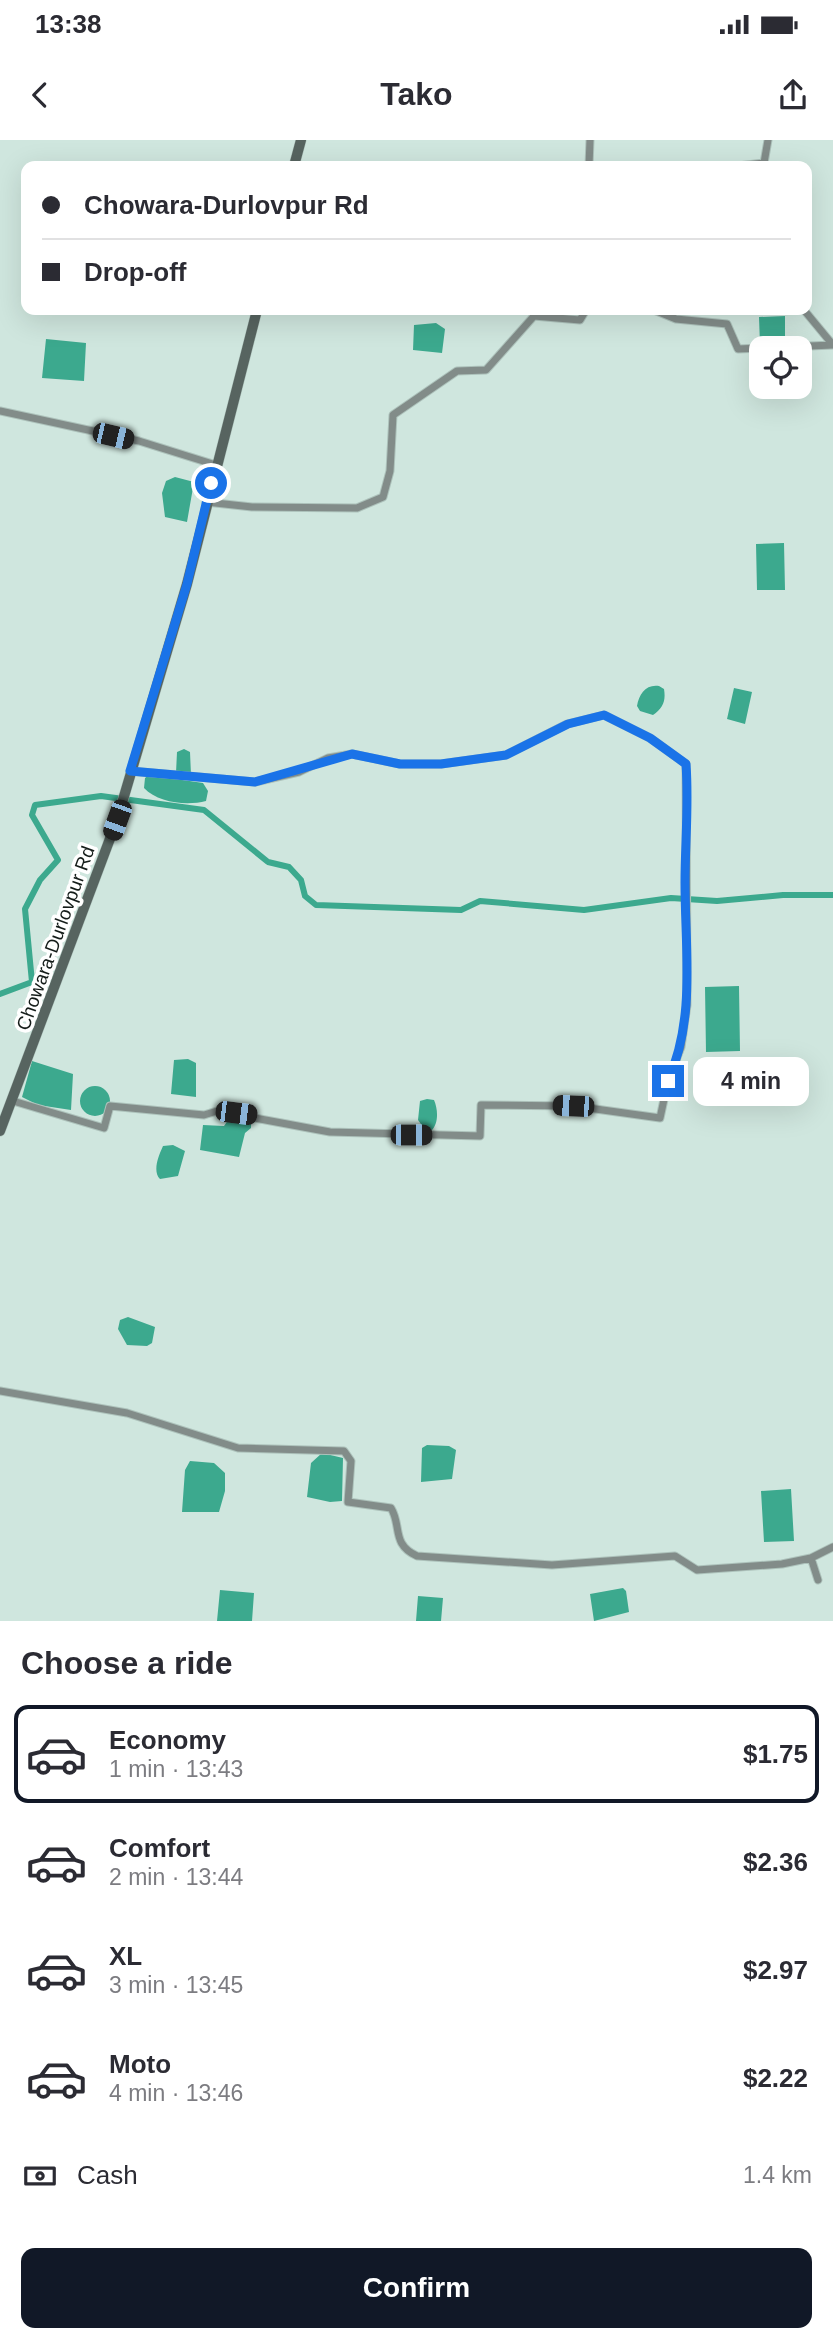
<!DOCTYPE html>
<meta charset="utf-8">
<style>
body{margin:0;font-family:Helvetica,sans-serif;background:#f2f2f3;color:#2b2b33;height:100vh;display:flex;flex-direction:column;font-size:26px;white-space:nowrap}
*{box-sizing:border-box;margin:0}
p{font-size:23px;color:#7c7c81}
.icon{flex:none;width:38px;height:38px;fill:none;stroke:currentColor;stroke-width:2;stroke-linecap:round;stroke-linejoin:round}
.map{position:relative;height:1481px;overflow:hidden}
.drawer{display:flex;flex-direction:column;background:#fff;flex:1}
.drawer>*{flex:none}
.banner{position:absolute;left:21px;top:21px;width:791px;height:154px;border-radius:14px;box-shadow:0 7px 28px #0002;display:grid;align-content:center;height:154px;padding:0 21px;background:#fff}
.fabs{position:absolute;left:749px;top:196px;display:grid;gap:14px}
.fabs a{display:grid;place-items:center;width:63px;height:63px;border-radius:14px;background:#fff;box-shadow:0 7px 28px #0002;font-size:35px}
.end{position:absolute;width:32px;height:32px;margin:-16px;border:9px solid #1a73e8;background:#fff;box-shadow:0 0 0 4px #fff}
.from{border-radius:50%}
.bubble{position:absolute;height:49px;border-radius:14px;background:#fff;box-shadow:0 7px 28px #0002;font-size:23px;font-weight:800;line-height:49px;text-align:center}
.car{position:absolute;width:21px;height:42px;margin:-21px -10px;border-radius:9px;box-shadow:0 0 5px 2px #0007;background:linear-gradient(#222 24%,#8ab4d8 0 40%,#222 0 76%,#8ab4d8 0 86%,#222 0)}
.banner b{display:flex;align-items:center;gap:24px;height:66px;font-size:26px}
.banner b+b{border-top:2px solid #e1e1e2}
.banner i{width:18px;height:18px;background:#2b2b33}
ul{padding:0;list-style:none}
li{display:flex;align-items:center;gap:21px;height:98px;margin:0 14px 10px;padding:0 7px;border:4px solid transparent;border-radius:14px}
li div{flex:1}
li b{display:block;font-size:26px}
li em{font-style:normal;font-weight:800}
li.on{border-color:#111827}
li>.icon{width:63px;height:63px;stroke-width:1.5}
h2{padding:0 21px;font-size:32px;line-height:84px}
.pay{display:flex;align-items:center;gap:18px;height:77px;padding:0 21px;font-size:26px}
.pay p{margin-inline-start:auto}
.primary-button{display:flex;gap:14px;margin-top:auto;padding:14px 21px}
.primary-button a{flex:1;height:80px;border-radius:14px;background:#111827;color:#fff;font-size:28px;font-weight:800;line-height:80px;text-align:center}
.status{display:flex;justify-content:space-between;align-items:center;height:49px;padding:0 35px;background:#fff;direction:ltr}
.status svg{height:19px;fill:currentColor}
header{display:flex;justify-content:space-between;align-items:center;height:91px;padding:0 21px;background:#fff;font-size:32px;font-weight:800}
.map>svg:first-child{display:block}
.water{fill:#3ca98e}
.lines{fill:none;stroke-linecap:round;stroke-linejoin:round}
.canal{stroke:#3ca98e;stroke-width:6}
.street-casing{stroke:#adc2bb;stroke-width:9}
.secondary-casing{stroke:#adc2bb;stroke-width:11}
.street{stroke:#828c89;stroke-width:7}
.secondary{stroke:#576460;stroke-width:10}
.route{stroke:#1a73e8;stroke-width:9}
.labels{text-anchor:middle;stroke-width:7;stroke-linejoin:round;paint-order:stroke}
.street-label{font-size:19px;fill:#141c19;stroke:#fff}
</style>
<div class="status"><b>13:38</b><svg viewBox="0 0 49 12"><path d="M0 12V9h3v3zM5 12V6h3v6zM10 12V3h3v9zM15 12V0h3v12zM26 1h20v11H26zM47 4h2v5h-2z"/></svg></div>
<header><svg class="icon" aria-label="back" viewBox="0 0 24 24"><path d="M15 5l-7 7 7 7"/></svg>Tako<svg class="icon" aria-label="share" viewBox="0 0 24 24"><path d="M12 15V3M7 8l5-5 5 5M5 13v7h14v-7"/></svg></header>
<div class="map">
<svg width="833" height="1481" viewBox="0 0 833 1481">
<rect width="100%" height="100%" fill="#cfe6de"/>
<path class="water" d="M 785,176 L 785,204 L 760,205 L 759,177 Z
M 436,183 L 445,189 L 442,213 L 413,210 L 414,185 Z
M 46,199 L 86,203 L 84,241 L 42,238 Z
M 175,337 L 194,342 L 187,382 L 165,377 L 162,353 L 166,341 Z
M 784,403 L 785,450 L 757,450 L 756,404 Z
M 659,546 L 664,549 C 666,561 663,568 653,575 L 640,571 L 637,566 C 639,554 646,544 659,546 Z
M 734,548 L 752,552 L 745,584 L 727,579 Z
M 184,609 L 190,612 L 191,635 L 176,633 L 177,612 Z
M 149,635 L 203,643 L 208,651 L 206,661 C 187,666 158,663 144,648 L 145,638 Z
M 739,846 L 740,911 L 706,912 L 705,847 Z
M 188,919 L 196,923 L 196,957 L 171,954 L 174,920 Z
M 32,921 L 73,934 L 71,970 L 38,965 L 22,957 Z
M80 961a15 15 0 1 1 30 0a15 15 0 1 1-30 0Z
M 427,959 L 434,960 C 438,969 439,984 431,991 L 426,991 L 418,980 L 420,961 Z
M 231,976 L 251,978 L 251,988 L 245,993 L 239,1017 L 200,1010 L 203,985 L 224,986 Z
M 173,1005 L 185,1011 L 178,1036 L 160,1039 C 152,1031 159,1015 163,1006 Z
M 128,1177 L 155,1187 L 152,1203 L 147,1206 L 127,1205 L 118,1189 L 120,1180 Z
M 427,1305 L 449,1306 L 456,1310 L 452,1339 L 421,1342 L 422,1308 Z
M 322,1313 L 343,1318 L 342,1361 L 330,1362 L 307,1357 L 311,1323 Z
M 190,1321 L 214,1323 L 225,1333 L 225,1351 L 219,1372 L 182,1372 L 185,1330 Z
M 791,1349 L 794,1401 L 764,1402 L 761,1351 Z
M 623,1448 L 626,1451 L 629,1472 L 594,1481 L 590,1454 Z
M 220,1450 L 254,1453 L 252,1481 L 217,1481 Z
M 418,1456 L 443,1458 L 441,1481 L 416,1481 Z"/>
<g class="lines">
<path class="canal" d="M 0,854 L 32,842 L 25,769 L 40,740 L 58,720 L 32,675 L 35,665 L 101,656 L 204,670 L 268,722 L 289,727 L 301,740 L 305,756 L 316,765 L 461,770 L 480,761 L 584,770 L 671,758 L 717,761 L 783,755 L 833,755"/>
<g class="street-casing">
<path id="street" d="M 589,26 L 590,0
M 738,26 L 764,23 L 768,0
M 654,170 L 676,179 L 727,184 L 738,209 L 761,208
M 804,170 L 833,205
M 763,208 L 833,205
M 0,271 L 139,301 L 216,325
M 206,362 L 252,367 L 357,368 L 383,357 L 390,331 L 393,275 L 457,231 L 486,230 L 534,176 L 580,180 L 586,170
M 13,961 L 104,988 L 110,966 L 204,975 L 217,971 L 330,992 L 480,996 L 481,965 L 574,966 L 660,978 L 668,941 L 681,907 L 687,865 L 686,624 L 650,598 L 604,575 L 567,584 L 506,615 L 441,624 L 400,624 L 352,614 L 328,618 L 299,632 L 255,642 L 130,631
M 0,1251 L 127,1273 L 238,1308 L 344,1311 L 351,1321 L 348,1362 L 391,1368 C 402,1386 391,1404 417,1416 L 552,1425 L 675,1416 L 697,1430 L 782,1424 L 811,1418 L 833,1407
M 811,1418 L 818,1440"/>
</g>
<g class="secondary-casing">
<path id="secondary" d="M 294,26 L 301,0
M 0,991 L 117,680 L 187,444 L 257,170"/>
</g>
<use href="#street" class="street"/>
<use href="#secondary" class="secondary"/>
</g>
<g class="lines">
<path class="route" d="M 211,343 L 187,444 L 130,631 L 255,642 L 352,614 L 400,624 L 441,624 L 506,615 L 568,584 L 604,575 L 650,598 L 686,624 C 689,665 685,703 685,743 C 685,810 696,878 668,941"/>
</g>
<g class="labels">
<g class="street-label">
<text transform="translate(55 798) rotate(-70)" y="7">Chowara-Durlovpur Rd</text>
</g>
</g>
</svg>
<div class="fabs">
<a><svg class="icon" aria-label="locate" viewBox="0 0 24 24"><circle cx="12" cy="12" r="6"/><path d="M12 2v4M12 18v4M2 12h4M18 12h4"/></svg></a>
</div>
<i class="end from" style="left:211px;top:343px"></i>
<i class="end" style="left:668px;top:941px"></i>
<div class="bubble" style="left:693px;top:917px;width:116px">4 min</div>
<i class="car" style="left:113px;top:296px;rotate:103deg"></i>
<i class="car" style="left:117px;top:680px;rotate:200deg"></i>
<i class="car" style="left:573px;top:966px;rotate:272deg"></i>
<i class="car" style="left:236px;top:973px;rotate:97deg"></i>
<i class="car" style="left:411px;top:995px;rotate:90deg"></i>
<div class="banner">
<b><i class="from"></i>Chowara-Durlovpur Rd</b>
<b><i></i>Drop-off</b>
</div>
</div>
<section class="drawer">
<h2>Choose a ride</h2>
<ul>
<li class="on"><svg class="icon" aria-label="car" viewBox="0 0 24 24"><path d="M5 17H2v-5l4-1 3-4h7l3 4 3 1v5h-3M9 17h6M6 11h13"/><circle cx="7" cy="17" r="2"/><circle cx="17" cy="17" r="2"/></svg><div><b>Economy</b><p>1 min · 13:43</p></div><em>$1.75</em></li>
<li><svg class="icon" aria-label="car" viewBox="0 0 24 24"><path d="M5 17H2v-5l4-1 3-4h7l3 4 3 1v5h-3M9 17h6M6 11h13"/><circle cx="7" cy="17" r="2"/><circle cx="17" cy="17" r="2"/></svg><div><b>Comfort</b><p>2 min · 13:44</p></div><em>$2.36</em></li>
<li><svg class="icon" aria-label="car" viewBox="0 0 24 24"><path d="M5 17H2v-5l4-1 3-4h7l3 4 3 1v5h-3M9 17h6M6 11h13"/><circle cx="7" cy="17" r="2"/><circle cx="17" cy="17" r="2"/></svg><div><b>XL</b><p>3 min · 13:45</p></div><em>$2.97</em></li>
<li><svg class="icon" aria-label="car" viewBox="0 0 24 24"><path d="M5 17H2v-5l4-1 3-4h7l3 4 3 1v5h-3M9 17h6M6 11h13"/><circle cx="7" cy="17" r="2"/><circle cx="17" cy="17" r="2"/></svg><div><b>Moto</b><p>4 min · 13:46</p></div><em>$2.22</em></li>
</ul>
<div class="pay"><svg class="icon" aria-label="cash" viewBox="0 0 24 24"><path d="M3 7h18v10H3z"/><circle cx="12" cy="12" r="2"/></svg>Cash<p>1.4 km</p></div>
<div class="primary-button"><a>Confirm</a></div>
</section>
